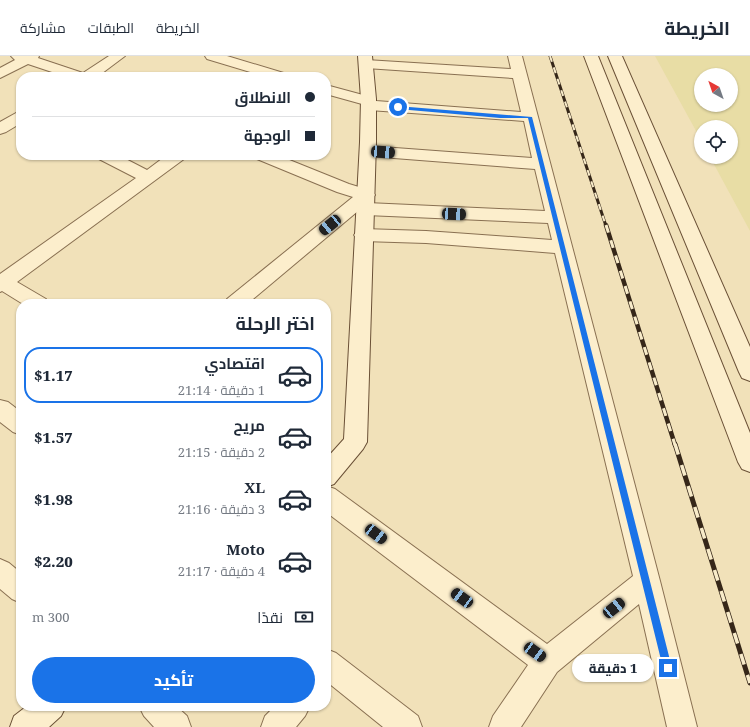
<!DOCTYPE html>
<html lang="ar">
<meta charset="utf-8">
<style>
body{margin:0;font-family:"Noto Serif",Cairo,serif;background:#f2f2f3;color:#1f2937;direction:rtl;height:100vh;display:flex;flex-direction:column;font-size:15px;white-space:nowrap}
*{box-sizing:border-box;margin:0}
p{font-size:13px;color:#747a83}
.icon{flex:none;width:22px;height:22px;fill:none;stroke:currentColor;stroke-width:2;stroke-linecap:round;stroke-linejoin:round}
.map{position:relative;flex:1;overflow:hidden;direction:ltr}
.sheet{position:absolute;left:16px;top:243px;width:315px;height:412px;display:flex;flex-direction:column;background:#fff;border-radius:16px;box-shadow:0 1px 3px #0004;direction:rtl}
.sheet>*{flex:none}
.hud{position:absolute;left:16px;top:16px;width:315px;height:88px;border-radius:16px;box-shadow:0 1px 3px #0004;direction:rtl;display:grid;align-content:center;height:88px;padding:0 16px;background:#fff}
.needle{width:26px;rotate:320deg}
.controls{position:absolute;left:694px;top:12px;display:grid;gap:8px}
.controls a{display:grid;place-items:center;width:44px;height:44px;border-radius:50%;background:#fff;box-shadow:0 1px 3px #0004;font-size:20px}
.end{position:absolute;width:18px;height:18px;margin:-9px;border:5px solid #1a73e8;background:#fff;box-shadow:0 0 0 2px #fff}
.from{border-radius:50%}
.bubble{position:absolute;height:28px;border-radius:14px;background:#fff;box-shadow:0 1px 3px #0004;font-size:13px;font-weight:800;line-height:28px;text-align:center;direction:rtl}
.car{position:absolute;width:12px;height:24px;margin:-12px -6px;border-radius:5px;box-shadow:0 0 3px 1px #0007;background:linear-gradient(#222 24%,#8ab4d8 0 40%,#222 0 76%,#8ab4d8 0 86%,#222 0)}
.hud b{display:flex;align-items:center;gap:14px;height:38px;font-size:15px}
.hud b+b{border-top:1px solid #e0e1e3}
.hud i{width:10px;height:10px;background:#1f2937}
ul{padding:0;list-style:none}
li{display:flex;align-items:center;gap:12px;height:56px;margin:0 8px 6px;padding:0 8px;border:2px solid transparent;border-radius:16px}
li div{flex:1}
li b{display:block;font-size:15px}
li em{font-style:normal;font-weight:800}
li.current{border-color:#1a73e8}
li>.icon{width:36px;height:36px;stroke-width:1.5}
h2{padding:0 16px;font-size:18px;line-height:48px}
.pay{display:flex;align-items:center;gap:10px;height:44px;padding:0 16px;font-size:15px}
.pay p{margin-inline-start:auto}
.cta{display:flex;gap:8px;margin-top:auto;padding:8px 16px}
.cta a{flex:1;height:46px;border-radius:24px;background:#1a73e8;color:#fff;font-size:16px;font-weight:800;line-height:46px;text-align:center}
header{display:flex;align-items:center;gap:24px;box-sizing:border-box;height:56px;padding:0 20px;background:#fff;border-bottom:1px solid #e0e1e3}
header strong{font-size:19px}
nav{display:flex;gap:22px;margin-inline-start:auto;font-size:14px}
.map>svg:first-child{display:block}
.farmland{fill:#e8dda5;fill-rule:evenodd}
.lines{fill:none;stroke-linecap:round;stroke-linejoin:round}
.street-casing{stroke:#897052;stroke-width:2}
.secondary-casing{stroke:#6a5036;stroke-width:2}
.street{fill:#fceecc;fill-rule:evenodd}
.secondary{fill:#fceecc;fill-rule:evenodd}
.rail-far2-casing{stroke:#362719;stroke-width:3}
.rail-far1-casing{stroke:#362719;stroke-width:4.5}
.rail-casing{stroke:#362719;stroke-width:5}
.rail-far2{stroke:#f8ebc9;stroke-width:2;stroke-dasharray:6;stroke-linecap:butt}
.rail-far1{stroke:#f8ebc9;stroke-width:3;stroke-dasharray:8;stroke-linecap:butt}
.rail{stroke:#f8ebc9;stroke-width:3.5;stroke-dasharray:11;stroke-linecap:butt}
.route{fill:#1a73e8}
</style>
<header>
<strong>الخريطة</strong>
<nav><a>الخريطة</a><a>الطبقات</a><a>مشاركة</a></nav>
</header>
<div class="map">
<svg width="750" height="671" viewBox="0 0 750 671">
<rect width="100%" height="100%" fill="#f1e1b9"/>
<path class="farmland" d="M 655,0 L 750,0 L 750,175 L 710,101 L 731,101 L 731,71 L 701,71 L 701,84 ZM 701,19 L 731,19 L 731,49 L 701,49 Z"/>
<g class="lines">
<g class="street-casing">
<path id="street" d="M 11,0 L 39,0 L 38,2 L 83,17 L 109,0 L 125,0 L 97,21 L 67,21 L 28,8 L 0,22 L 0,12 L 15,4 Z
M 205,0 L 227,0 L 287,18 L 289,21 L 267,21 L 207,3 Z
M 508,0 L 522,0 L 660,525 L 697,671 L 667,671 L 639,548 L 557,616 L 521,671 L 489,671 L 493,660 L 528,609 L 326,456 L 326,430 L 335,433 L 547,588 L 633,520 L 555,197 L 426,187 L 363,185 L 357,183 L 354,179 L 357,175 L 363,173 L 426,175 L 552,184 L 548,167 L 366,159 L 360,157 L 358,155 L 247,248 L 224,248 L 227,243 L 353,141 L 337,136 L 257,103 L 255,99 L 277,99 L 349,128 L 372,135 L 375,139 L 367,147 L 545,155 L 535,113 L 368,100 L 362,98 L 360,95 L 362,92 L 368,90 L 532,102 L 524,65 L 369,54 L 364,52 L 362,48 L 326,38 L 326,29 L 374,42 L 376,45 L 521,56 L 513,22 L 366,12 L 361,11 L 359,8 L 361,5 L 366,4 L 511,13 Z
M 21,55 L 21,67 L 6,76 L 0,78 L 0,66 L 16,57 Z
M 97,99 L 118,99 L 147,114 L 167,99 L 186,99 L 184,103 L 17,226 L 46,243 L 49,248 L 23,248 L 2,235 L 0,236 L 0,218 L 136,122 L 99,103 Z
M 0,344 L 8,346 L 21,356 L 21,379 L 13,376 L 0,366 Z
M 0,503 L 9,507 L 21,517 L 21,547 L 12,543 L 0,533 Z
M 326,593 L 336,597 L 418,660 L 422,671 L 383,671 L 326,625 Z
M 139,650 L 176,650 L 187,660 L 191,671 L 154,671 L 144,660 Z
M 275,650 L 310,650 L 305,660 L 296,671 L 261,671 L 265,660 Z"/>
</g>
<g class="secondary-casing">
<path id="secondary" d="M 358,0 L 372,0 L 376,43 L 376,86 L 367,386 L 363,393 L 334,428 L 326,431 L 326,403 L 344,383 L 360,86 L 361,43 Z
M 584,0 L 598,0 L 750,377 L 750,416 L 742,413 L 738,406 Z
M 608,0 L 622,0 L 750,291 L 750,325 L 742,322 L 739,316 Z
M 27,650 L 66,650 L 61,660 L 49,671 L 10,671 L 14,660 Z"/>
</g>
<use href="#street" class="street"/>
<use href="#secondary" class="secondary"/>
<g class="rail-far2-casing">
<path id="rail-far2" d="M 550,0 L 606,170"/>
</g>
<g class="rail-far1-casing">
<path id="rail-far1" d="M 606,169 L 675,389"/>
</g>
<g class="rail-casing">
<path id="rail" d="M 675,388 L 750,627"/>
</g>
<use href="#rail-far2" class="rail-far2"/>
<use href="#rail-far1" class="rail-far1"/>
<use href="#rail" class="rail"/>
</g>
<path class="route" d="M 397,50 L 532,61 L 672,612 L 671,615 L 668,617 L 665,615 L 663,612 L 528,62 L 500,62 L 398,53 Z"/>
</svg>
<div class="controls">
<a><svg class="needle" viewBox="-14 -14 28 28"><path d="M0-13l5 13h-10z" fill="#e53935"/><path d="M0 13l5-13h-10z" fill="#747a83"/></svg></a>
<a><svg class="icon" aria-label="locate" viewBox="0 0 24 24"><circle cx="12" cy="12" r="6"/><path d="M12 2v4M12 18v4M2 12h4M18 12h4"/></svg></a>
</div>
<i class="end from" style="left:398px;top:51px"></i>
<i class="end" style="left:668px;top:612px"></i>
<div class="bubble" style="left:572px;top:598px;width:82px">1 دقيقة</div>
<i class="car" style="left:383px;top:96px;rotate:94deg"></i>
<i class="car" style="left:454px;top:158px;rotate:93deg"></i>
<i class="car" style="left:330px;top:169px;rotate:231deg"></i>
<i class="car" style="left:376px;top:478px;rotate:127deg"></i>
<i class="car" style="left:462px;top:542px;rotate:306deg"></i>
<i class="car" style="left:614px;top:552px;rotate:51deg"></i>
<i class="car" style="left:535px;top:596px;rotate:126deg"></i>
<div class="hud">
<b><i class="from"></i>الانطلاق</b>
<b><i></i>الوجهة</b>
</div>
<section class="sheet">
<h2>اختر الرحلة</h2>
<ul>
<li class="current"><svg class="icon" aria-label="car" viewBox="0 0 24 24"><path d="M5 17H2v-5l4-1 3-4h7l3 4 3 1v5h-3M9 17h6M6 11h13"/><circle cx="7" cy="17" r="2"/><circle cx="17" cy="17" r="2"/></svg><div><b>اقتصادي</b><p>1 دقيقة · 21:14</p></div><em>$1.17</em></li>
<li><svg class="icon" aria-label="car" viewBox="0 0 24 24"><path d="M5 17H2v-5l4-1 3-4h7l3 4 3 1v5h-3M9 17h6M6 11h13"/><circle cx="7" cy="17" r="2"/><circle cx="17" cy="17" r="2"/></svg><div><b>مريح</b><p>2 دقيقة · 21:15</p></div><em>$1.57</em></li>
<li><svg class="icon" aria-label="car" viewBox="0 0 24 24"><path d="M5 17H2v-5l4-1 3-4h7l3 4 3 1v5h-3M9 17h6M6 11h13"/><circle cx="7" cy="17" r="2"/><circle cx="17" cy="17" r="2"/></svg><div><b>XL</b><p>3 دقيقة · 21:16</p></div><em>$1.98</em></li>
<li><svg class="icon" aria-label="car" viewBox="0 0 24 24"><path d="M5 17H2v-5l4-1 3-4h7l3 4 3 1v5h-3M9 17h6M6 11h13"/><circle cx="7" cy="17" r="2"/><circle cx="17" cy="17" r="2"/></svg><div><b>Moto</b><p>4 دقيقة · 21:17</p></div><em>$2.20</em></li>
</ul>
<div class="pay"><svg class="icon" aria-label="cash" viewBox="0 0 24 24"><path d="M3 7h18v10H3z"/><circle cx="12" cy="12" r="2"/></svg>نقدًا<p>300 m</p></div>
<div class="cta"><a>تأكيد</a></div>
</section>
</div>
